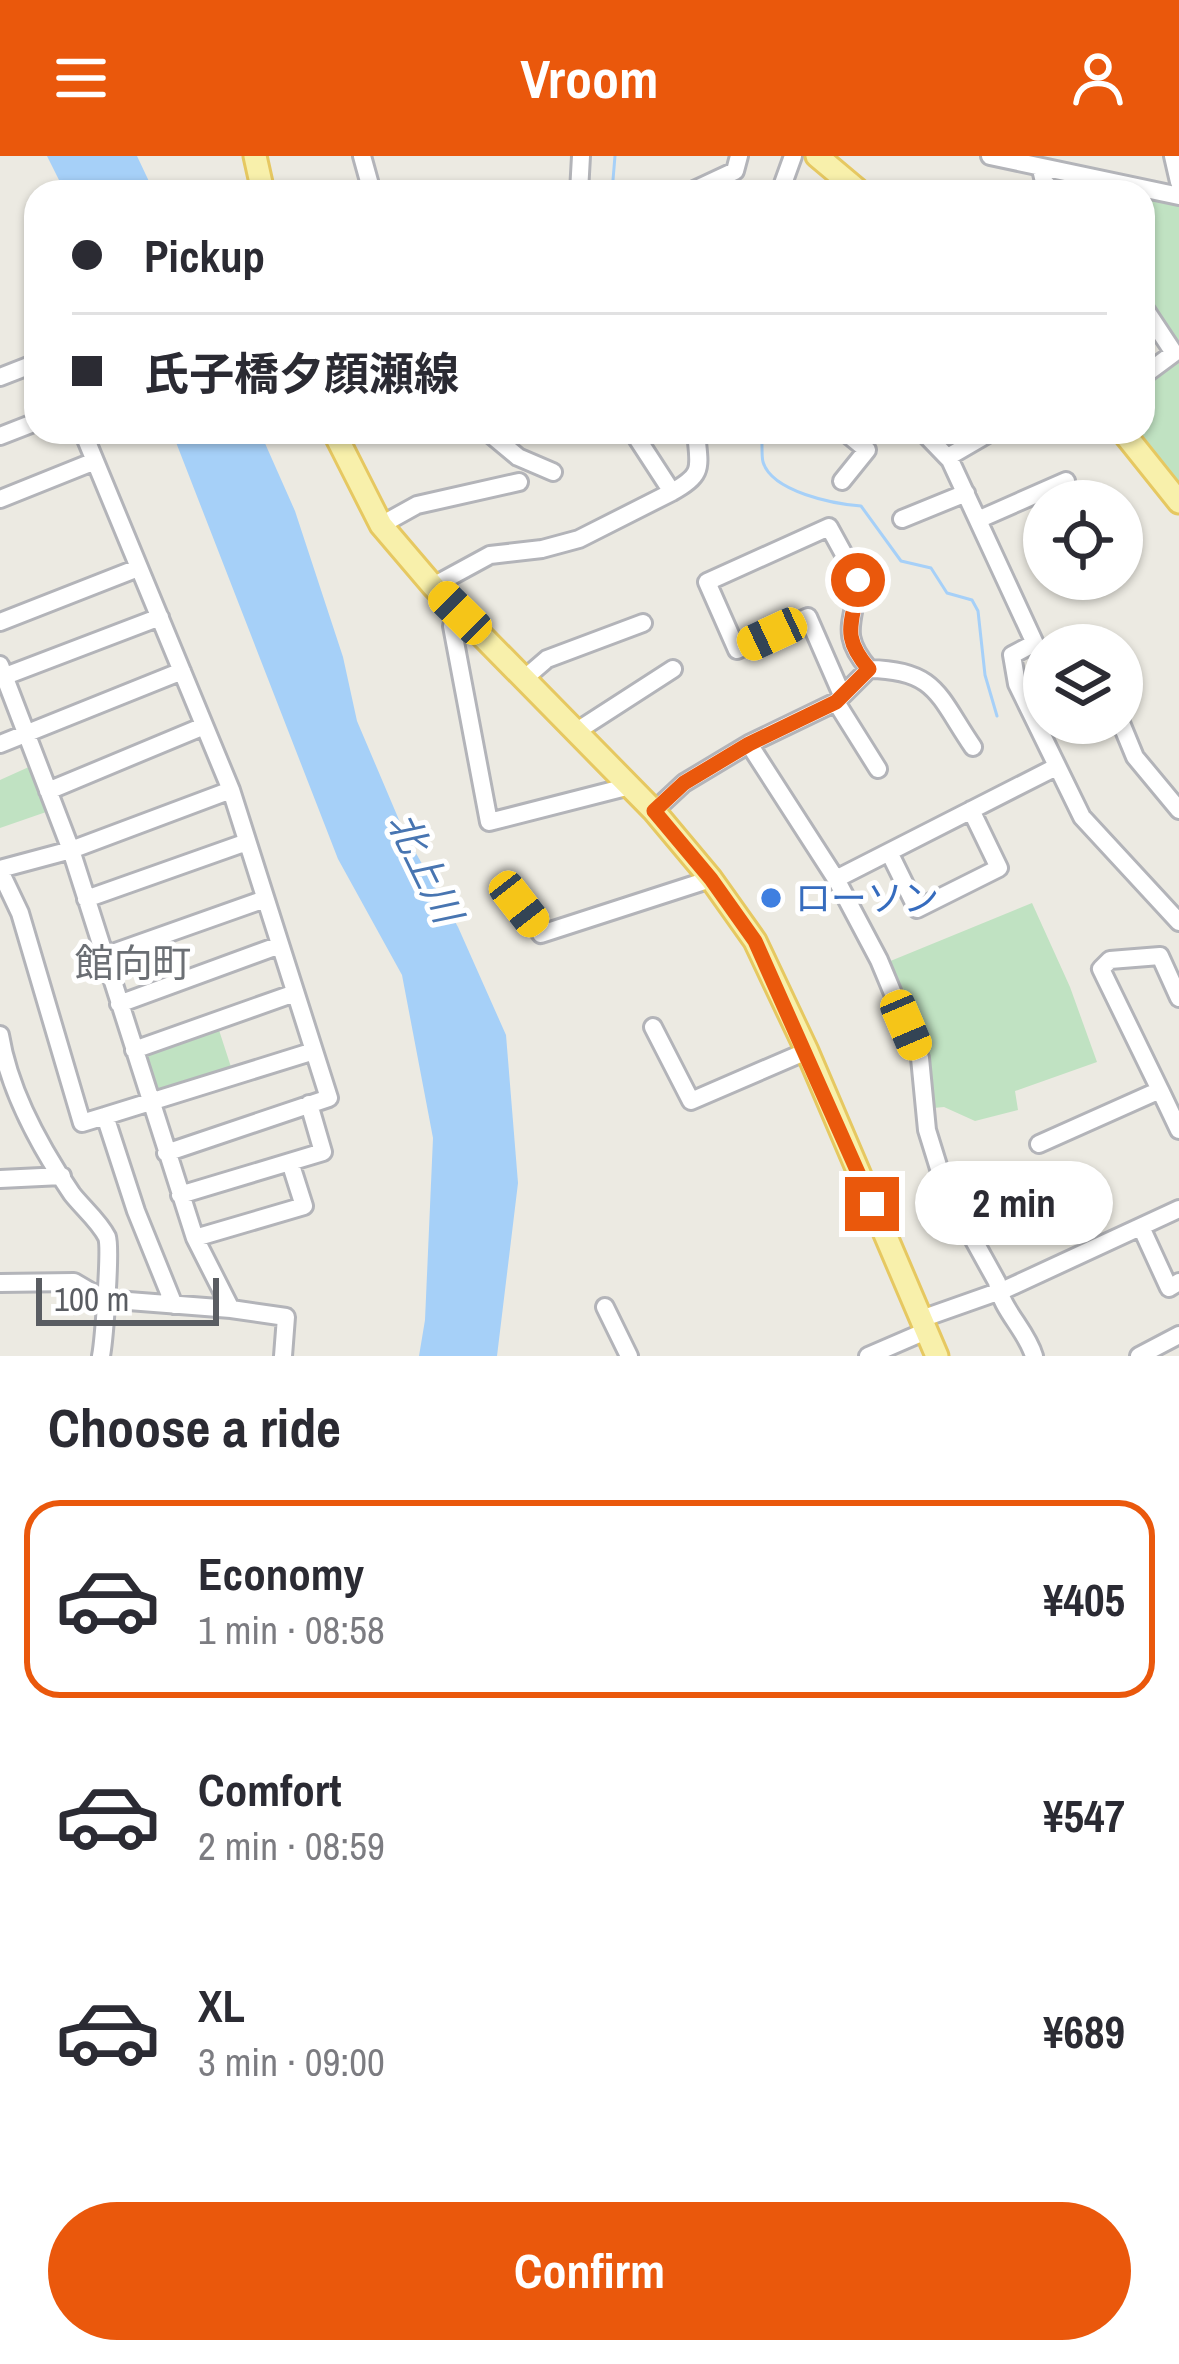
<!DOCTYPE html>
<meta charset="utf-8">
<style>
body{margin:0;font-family:"Archivo Narrow","Noto Sans JP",sans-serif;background:#f2f2f3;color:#2b2b33;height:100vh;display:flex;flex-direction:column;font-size:45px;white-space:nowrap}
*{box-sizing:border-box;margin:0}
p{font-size:39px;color:#7c7c81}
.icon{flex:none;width:66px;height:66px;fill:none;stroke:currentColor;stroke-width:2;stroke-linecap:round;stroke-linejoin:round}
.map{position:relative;height:1200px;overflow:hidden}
.sheet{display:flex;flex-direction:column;background:#fff;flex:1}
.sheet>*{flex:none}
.hud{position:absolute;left:24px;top:24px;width:1131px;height:264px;border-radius:36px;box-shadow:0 3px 9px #0004;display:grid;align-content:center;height:264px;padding:0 48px;background:#fff}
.tools{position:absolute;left:1023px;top:324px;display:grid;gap:24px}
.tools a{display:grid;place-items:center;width:120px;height:120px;border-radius:50%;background:#fff;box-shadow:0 3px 9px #0004;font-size:60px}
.scale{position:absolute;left:36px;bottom:30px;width:183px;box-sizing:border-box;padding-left:12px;border:6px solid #5a5d62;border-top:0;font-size:33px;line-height:42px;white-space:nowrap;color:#5a5d62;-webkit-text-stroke:9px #fff;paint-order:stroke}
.end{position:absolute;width:54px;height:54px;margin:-27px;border:15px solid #ea580c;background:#fff;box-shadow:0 0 0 6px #fff}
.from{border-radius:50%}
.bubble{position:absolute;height:84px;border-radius:42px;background:#fff;box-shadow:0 3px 9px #0004;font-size:39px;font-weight:700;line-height:84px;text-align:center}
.car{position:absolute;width:36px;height:72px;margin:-36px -18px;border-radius:15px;box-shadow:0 0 9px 3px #0007;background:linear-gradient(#f5c518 24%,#345 0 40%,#f5c518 0 76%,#345 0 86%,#f5c518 0)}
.hud b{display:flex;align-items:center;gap:42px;height:114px;font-size:45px}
.hud b+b{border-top:3px solid #e1e1e2}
.hud i{width:30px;height:30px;background:#2b2b33}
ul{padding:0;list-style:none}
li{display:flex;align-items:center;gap:36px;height:198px;margin:0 24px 18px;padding:0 24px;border:6px solid transparent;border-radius:36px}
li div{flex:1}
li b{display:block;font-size:45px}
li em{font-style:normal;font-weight:700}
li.on{border-color:#ea580c}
li>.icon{width:108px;height:108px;stroke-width:1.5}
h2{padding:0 48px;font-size:54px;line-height:144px}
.button{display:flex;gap:24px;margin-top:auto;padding:24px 48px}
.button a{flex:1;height:138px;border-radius:72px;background:#ea580c;color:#fff;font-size:48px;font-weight:700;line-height:138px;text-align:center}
header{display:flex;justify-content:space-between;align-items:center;height:156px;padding:0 48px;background:#ea580c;color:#fff;font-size:54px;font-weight:700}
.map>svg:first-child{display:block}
.green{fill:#c0e2c2}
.water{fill:#a6d0f8}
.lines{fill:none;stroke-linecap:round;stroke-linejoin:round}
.stream{stroke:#a6d0f8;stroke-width:3}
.minor-casing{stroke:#b3b4b9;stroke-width:22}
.major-casing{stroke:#e6c861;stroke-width:27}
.minor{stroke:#fff;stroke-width:16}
.major{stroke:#f8f0ab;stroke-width:21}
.route{stroke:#ea580c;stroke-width:15}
.shop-dot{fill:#3f7fe0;stroke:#fff;stroke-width:4.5}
.labels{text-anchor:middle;stroke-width:10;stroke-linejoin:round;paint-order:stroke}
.shop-label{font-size:36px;fill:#366cbe;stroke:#fff;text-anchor:start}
.water-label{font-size:39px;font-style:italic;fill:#4875b1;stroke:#fff}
.neighbourhood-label{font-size:39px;fill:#6b6f74;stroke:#fff}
</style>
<header><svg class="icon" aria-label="menu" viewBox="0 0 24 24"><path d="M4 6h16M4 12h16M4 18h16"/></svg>Vroom<svg class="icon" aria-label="person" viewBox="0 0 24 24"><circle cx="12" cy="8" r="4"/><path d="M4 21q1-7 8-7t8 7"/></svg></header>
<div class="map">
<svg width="1179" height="1200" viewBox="0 0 1179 1200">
<rect width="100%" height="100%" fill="#eceae2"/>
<path class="green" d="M 1143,41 L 1179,50 L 1179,187 L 1143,137 Z
M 1179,200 L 1179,328 L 1140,276 L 1143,276 L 1143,227 Z
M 31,610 L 49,655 L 0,672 L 0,624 Z
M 1032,747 L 1070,831 L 1097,906 L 1015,935 L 1018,954 L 975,965 L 944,951 L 933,952 L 888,806 Z
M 218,871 L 231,911 L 159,934 L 153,930 L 145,898 Z"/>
<path class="water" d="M 47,0 L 137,0 L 154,36 L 65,36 Z
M 172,276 L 260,276 L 295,355 L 343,501 L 357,565 L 405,678 L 458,771 L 506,879 L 518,1027 L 497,1200 L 419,1200 L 425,1164 L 433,982 L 402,819 L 338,703 Z"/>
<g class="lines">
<path class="stream" d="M 612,36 L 615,0
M 761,276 C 763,285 761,298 763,306 C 772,336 834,348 861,350 L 901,405 L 931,412 L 947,437 L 972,444 L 978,455 L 985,519 L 997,560"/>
<g class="minor-casing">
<path id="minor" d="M 362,0 L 372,36
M 990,0 L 1179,40
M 1173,0 L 1179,26
M 1041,13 L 1044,26 L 1054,36
M 579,36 L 581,0
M 690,36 L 735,15 L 739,0
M 780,36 L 793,0
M 1143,150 L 1174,197 L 1143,220
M 0,221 L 36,207
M 83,276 L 231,634 L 329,942 L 166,997
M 488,276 L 518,301 L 553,316
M 923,276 L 950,304 L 1044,507
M 0,280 L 36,266
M 948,301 L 991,276
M 842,325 L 867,294 L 845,276
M 672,336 C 705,318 699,311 696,276
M 0,343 L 95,305
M 902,363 L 966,337
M 980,363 L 1066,325
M 381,369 L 417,349 L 519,326
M 433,430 L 490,399 L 542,393 L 579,383 L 672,336 L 633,276
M 459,457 L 452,470 L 489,666 L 630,630
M 0,466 L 138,412
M 1033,488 L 1012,499 L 1017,528 L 1082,661 L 1179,766
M 0,509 L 71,694 L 195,1082 L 231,1153 L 286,1161 L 283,1200
M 0,522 L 160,461
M 525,522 L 547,503 L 643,467
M 842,539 L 808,461 L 737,494 L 707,426 L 829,371 L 858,424 C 855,466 838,477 869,513 C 937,514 938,540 973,591
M 836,546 L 878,613
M 1121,567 L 1135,601 L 1179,654
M 577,575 L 673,513
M 0,588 L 182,515
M 749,588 L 836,546 L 869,513
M 48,635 L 204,570
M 654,655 L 684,627 L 749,588 L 836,723 L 879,804 L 920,902 L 927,974 L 945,1032 L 997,1126 C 1001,1154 1026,1173 1034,1200
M 889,696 L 917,753 L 999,712 L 971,654
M 0,713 L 71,694 L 231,634
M 0,715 L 20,757 L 82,967 L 105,960
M 836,723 L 1056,611
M 86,743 L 247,686
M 519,749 L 541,778 L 711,723
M 104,800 L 265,743
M 119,848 L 280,789
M 653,871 L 691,945 L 807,895
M 0,879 C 9,935 40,991 72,1038 C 83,1052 99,1065 107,1081 C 111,1092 104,1184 101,1200
M 134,894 L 295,837
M 1160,934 L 1101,813 L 1110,804 L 1160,800 L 1179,842
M 1039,988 L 1160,934 L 1179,974
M 0,1023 L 62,1020
M 180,1039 L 323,996 L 309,948
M 1141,1071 L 1169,1132 L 1179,1126
M 195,1082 L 304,1050 L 290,1006
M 0,1127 L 74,1126 L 103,1143 L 231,1153
M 174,1149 L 136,1055 L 105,960 L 314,895
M 605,1151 L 629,1200
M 921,1163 L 1006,1133 L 1179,1053
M 868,1200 L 926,1175
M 1139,1200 L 1179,1179"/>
</g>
<g class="major-casing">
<path id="major" d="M 255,0 L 263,36
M 817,0 L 860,36
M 334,276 L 381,369 L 433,430 L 654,655 L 711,723 L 755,785 L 807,895 L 937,1200
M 1123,276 L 1179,346"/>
</g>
<use href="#minor" class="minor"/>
<use href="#major" class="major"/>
</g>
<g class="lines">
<path class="route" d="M 858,424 C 855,466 838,477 869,513 L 836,546 L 749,588 L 684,627 L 654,655 L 711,723 L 755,785 L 872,1048"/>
</g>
<circle class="shop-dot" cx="771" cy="742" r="12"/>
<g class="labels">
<g class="shop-label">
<text x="795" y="755">ローソン</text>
</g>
<g class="water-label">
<text transform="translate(425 711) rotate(64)" y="14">北上川</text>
</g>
<g class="neighbourhood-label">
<text x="133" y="821">館向町</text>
</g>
</g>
</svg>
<div class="tools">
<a><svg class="icon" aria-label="locate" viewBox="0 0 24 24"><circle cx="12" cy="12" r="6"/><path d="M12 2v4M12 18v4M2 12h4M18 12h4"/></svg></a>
<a><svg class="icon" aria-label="layers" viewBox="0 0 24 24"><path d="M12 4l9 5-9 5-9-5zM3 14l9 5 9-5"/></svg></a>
</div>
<div class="scale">100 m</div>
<i class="end from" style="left:858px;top:424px"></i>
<i class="end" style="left:872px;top:1048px"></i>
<div class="bubble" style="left:915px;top:1005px;width:198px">2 min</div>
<i class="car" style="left:460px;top:457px;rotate:315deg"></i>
<i class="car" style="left:772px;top:478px;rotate:245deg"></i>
<i class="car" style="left:519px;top:748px;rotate:142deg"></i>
<i class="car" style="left:906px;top:869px;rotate:157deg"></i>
<div class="hud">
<b><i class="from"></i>Pickup</b>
<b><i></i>氏子橋夕顔瀬線</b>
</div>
</div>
<section class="sheet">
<h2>Choose a ride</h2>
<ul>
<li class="on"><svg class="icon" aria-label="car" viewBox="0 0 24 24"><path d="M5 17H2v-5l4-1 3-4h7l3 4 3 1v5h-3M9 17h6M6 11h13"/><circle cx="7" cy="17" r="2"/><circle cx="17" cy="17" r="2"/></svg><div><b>Economy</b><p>1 min · 08:58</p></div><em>¥405</em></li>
<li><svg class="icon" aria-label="car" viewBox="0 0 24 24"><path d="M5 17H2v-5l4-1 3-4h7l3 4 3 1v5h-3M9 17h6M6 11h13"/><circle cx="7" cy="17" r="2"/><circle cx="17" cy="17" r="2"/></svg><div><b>Comfort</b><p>2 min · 08:59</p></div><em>¥547</em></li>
<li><svg class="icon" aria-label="car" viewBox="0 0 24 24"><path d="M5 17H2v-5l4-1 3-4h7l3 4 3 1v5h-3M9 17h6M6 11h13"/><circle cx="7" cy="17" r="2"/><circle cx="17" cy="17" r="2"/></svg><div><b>XL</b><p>3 min · 09:00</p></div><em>¥689</em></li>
</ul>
<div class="button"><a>Confirm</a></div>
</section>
